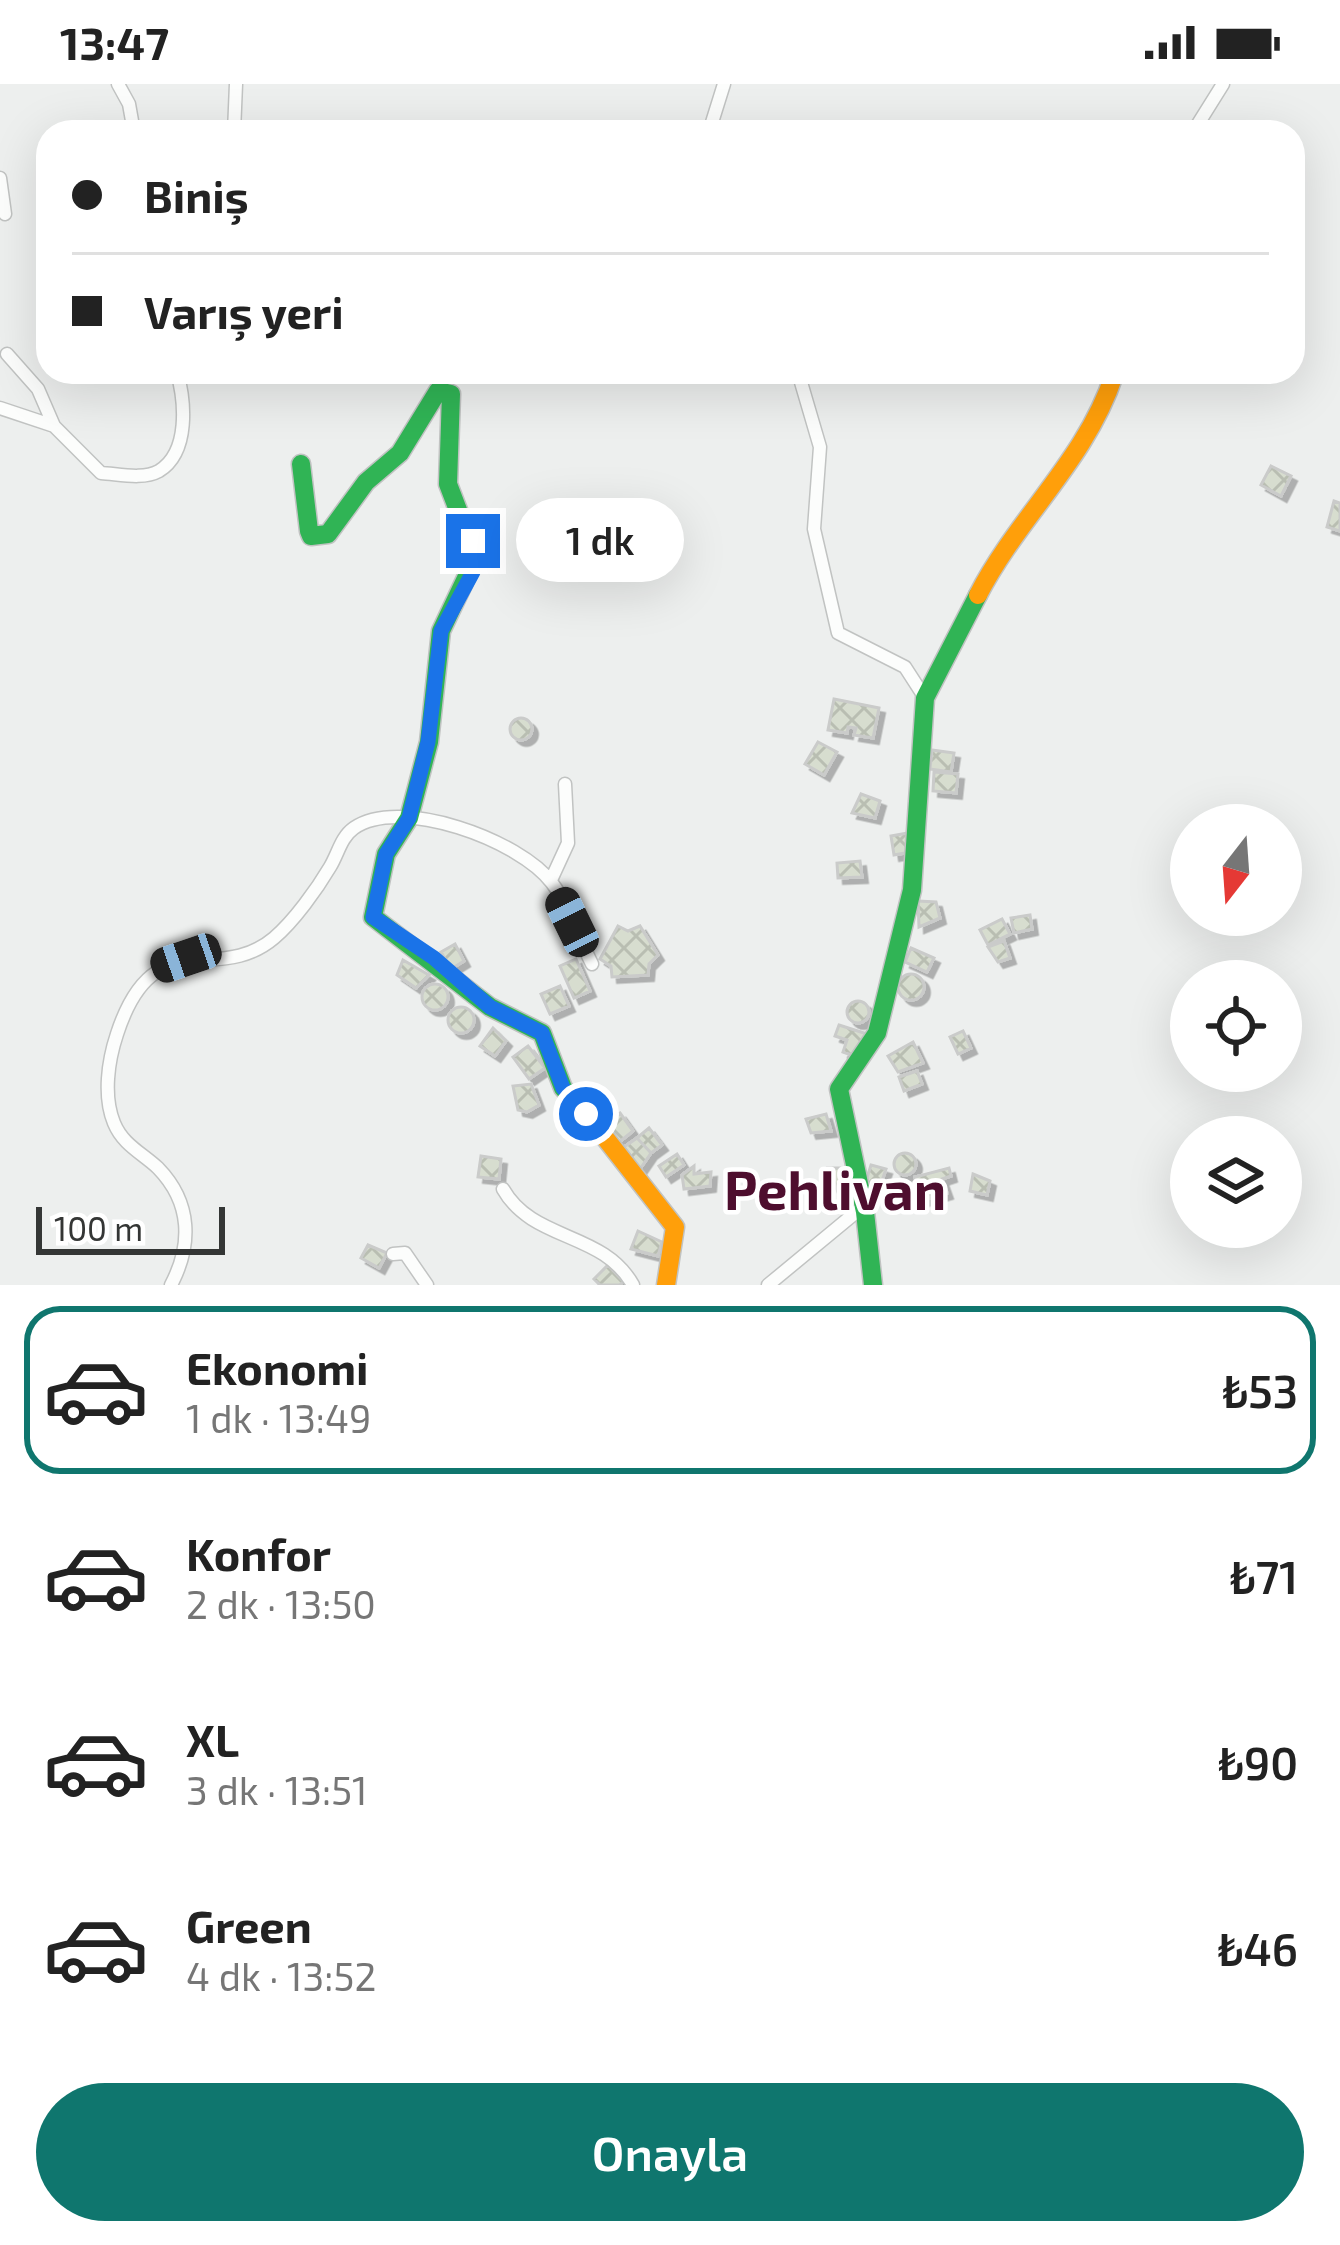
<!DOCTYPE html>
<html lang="tr">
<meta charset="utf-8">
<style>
body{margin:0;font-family:"Exo 2",sans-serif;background:#f2f2f2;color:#222;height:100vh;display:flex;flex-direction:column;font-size:45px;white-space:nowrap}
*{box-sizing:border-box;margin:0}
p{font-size:39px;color:#767676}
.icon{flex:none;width:66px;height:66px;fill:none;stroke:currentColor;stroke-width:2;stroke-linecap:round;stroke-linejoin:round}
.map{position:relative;height:1201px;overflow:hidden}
.drawer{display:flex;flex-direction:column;background:#fff;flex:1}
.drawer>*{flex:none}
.top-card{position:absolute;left:36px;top:36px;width:1269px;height:264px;border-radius:36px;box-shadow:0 12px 48px #0002;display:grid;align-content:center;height:264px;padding:0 36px;background:#fff}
.needle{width:78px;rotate:197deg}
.controls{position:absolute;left:1170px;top:720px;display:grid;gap:24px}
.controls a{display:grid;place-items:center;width:132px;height:132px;border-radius:50%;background:#fff;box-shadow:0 12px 48px #0002;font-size:60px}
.scale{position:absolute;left:36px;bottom:30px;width:189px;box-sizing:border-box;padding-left:12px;border:6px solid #343635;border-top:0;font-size:33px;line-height:42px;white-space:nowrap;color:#343635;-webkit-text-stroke:9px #fff;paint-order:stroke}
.end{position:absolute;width:54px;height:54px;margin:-27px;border:15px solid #1a73e8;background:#fff;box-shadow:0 0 0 6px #fff}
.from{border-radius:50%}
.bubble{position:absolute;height:84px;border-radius:42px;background:#fff;box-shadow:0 12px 48px #0002;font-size:39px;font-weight:600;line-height:84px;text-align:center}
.car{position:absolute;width:36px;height:72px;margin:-36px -18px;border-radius:15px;box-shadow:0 0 9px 3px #0007;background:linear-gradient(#222 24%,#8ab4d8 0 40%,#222 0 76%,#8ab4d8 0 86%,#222 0)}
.top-card b{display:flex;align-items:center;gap:42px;height:114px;font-size:45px}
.top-card b+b{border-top:3px solid #e0e0e0}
.top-card i{width:30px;height:30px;background:#222}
ul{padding:21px 0 0;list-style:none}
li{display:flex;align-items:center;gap:36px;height:168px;margin:0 24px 18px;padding:0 12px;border:6px solid transparent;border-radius:36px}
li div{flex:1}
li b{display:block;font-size:45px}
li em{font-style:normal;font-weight:600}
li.active{border-color:#0f766e}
li>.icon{width:108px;height:108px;stroke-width:1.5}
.button{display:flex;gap:24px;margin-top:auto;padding:24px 36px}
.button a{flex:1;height:138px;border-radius:72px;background:#0f766e;color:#fff;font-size:48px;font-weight:600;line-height:138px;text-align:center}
.status{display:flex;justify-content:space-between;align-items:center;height:84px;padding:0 60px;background:#fff;direction:ltr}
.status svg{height:33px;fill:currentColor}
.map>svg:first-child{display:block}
.building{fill:url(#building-cross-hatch);stroke:#cacbca;stroke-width:3;filter:url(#shadow)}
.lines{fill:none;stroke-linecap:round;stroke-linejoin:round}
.street-casing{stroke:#c1c3c2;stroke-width:15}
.fast-casing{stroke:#c1c3c2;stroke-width:21}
.slow-casing{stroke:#c1c3c2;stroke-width:21}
.street{stroke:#fcfdfc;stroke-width:12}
.fast{stroke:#30b455;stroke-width:18}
.slow{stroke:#ff9f0a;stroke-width:18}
.route{stroke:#1a73e8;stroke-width:15}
.labels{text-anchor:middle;stroke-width:9;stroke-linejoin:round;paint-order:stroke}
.district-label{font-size:54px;font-weight:bold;fill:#4e0e2e;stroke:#fff}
</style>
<div class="status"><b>13:47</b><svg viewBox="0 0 49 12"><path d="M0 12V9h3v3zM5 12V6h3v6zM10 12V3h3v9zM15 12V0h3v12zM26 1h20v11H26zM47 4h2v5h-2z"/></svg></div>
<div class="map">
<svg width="1340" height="1201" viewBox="0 0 1340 1201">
<defs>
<pattern id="building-cross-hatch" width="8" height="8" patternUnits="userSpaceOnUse" patternTransform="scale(3)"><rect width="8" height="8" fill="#d7ddcf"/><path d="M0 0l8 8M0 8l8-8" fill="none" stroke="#b9beb2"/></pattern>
<filter id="shadow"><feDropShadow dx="5.5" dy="5.5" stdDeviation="0" flood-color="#0004"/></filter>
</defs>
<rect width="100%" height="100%" fill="#edefee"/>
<path class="building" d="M 1271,382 L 1291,392 L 1281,412 L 1261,401 Z
M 1334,417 L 1340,419 L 1340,447 L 1327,443 Z
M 834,615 L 879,624 L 873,654 L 854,651 L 856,644 L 848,643 L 847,649 L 828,646 Z
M510 645a11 11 0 1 1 22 0a11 11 0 1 1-22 0Z
M 818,658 L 837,668 L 824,691 L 805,680 Z
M 932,666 L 954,669 L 951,688 L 930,685 Z
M 934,688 L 958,690 L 956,709 L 933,707 Z
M 861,710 L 880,717 L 875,734 L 852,729 Z
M 913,748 L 916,767 L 894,771 L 891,752 Z
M 860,777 L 862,793 L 838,794 L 837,779 Z
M 918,817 L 936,818 L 940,834 L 919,843 Z
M 1030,831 L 1032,845 L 1014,849 L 1011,834 Z
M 1002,835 L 1010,850 L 988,861 L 980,846 Z
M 618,842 L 628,847 L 640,842 L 658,871 L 649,880 L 648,891 L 612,893 L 611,882 L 600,875 Z
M 1004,857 L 1010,874 L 998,878 L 988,863 Z
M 455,860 L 464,877 L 451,885 L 441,868 Z
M 911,864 L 934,874 L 927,888 L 905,878 Z
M 576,875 L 590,907 L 574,914 L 560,882 Z
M 403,876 L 429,891 L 416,904 L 397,891 Z
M898 903a13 13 0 1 1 26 0a13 13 0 1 1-26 0Z
M422 913a13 13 0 1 1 26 0a13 13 0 1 1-26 0Z
M 560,902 L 569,922 L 550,930 L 541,910 Z
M847 928a11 11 0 1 1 22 0a11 11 0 1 1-22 0Z
M448 936a13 13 0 1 1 26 0a13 13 0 1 1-26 0Z
M 839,941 L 867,950 L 857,973 L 843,968 L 847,956 L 835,952 Z
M 493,944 L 506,957 L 495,972 L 480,962 Z
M 963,947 L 971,964 L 958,970 L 950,953 Z
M 913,958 L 923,979 L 898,988 L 888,972 Z
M 528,962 L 545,984 L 529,995 L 513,973 Z
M 917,987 L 922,1000 L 904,1007 L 899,993 Z
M 531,1000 L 539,1021 L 527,1028 L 518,1026 L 513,1002 Z
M 620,1029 L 633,1047 L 618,1059 L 604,1040 Z
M 826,1030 L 831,1047 L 811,1049 L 806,1035 Z
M 649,1044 L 662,1061 L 651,1069 L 637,1054 Z
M 637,1054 L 651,1069 L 640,1085 L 624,1063 Z
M894 1080a11 11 0 1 1 22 0a11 11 0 1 1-22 0Z
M 677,1070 L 684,1081 L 666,1093 L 659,1082 Z
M 481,1072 L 501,1075 L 499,1095 L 478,1093 Z
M 871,1081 L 886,1085 L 877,1111 L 865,1100 Z
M 694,1082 L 694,1090 L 711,1088 L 710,1102 L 684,1105 L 682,1091 Z
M 828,1084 L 850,1084 L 854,1120 L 843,1121 Z
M 949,1084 L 951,1092 L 942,1095 L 947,1109 L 920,1117 L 915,1093 Z
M 973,1090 L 990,1097 L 987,1111 L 970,1107 Z
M 638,1147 L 662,1158 L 658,1172 L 631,1165 Z
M 368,1161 L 387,1169 L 379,1184 L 361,1174 Z
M 608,1181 L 623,1197 L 620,1201 L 600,1201 L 594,1195 Z"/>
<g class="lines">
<g class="street-casing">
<path id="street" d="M 118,0 L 129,20 L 134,48
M 234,48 L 236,0
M 709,48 L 724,0
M 1193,48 L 1223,0
M 0,94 L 5,130
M 7,270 L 38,305 L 54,342
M 798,288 L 820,363 L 814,445 L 838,549 L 905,583 L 925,614
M 0,324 L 54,342 L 101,389 C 119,390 143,396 159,387 C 190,368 185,317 177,288
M 551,796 L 568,759 L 565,700
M 503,1105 C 533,1158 603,1147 633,1201
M 393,1170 L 405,1169 L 427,1201
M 171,1201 C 192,1161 192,1119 158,1084 C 142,1069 123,1061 114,1039 C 103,1012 108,977 117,950 C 154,836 216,903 274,854 C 294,837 317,805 330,783 C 338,770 341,753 354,744 C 400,712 520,756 552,799 C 569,821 579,855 592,880
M 768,1201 L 860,1125"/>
</g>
<g class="fast-casing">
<path id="fast" d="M 301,380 L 309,447 L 311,452 L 328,450 L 366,398 L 400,369 L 438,307 L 451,310 L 448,400 L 476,473 L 441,547 L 429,658 L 409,734 L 386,770 L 373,833 L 490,923 L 542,949 L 563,1004 L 588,1032
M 873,1201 L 865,1128 L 839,1005 L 877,949 L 912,806 L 925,614 L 978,511"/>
</g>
<g class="slow-casing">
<path id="slow" d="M 978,511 C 1018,433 1086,376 1114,291
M 588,1032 L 675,1143 L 666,1201"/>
</g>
<use href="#street" class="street"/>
<use href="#fast" class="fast"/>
<use href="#slow" class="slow"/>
</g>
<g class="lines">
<path class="route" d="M 473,457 L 473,488 L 441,547 L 428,658 L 409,734 L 386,770 L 373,833 L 434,874 L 490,923 L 542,949 L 563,1004 L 586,1030"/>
</g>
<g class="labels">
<g class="district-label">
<text x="835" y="1126">Pehlivan</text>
</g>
</g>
</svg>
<div class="controls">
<a><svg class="needle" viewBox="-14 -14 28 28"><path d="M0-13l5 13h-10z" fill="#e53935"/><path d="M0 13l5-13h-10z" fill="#767676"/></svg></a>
<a><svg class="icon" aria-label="locate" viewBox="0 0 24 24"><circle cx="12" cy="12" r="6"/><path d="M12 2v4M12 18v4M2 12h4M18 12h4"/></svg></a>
<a><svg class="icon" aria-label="layers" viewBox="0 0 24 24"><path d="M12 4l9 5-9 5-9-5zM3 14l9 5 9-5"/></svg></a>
</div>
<div class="scale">100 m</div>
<i class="end from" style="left:586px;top:1030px"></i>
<i class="end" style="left:473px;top:457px"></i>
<div class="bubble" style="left:516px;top:414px;width:168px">1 dk</div>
<i class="car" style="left:572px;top:838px;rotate:334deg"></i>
<i class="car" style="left:186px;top:874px;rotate:251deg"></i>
<div class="top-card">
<b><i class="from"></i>Biniş</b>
<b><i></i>Varış yeri</b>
</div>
</div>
<section class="drawer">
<ul>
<li class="active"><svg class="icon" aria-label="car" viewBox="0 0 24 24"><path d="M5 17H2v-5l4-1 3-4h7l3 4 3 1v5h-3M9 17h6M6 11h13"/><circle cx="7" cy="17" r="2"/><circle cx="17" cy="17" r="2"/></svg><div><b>Ekonomi</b><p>1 dk · 13:49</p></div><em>₺53</em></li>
<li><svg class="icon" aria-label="car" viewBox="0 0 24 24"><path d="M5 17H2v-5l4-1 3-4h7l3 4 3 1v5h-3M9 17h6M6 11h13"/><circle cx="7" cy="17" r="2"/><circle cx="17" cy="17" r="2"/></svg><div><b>Konfor</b><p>2 dk · 13:50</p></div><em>₺71</em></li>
<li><svg class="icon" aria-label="car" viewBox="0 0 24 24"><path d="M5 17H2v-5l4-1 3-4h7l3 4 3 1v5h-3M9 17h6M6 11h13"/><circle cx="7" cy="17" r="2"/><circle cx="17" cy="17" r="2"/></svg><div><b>XL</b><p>3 dk · 13:51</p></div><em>₺90</em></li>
<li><svg class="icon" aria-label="car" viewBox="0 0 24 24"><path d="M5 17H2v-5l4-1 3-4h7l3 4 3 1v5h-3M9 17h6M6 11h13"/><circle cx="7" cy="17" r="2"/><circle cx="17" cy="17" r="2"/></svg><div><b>Green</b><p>4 dk · 13:52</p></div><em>₺46</em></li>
</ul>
<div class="button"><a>Onayla</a></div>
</section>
